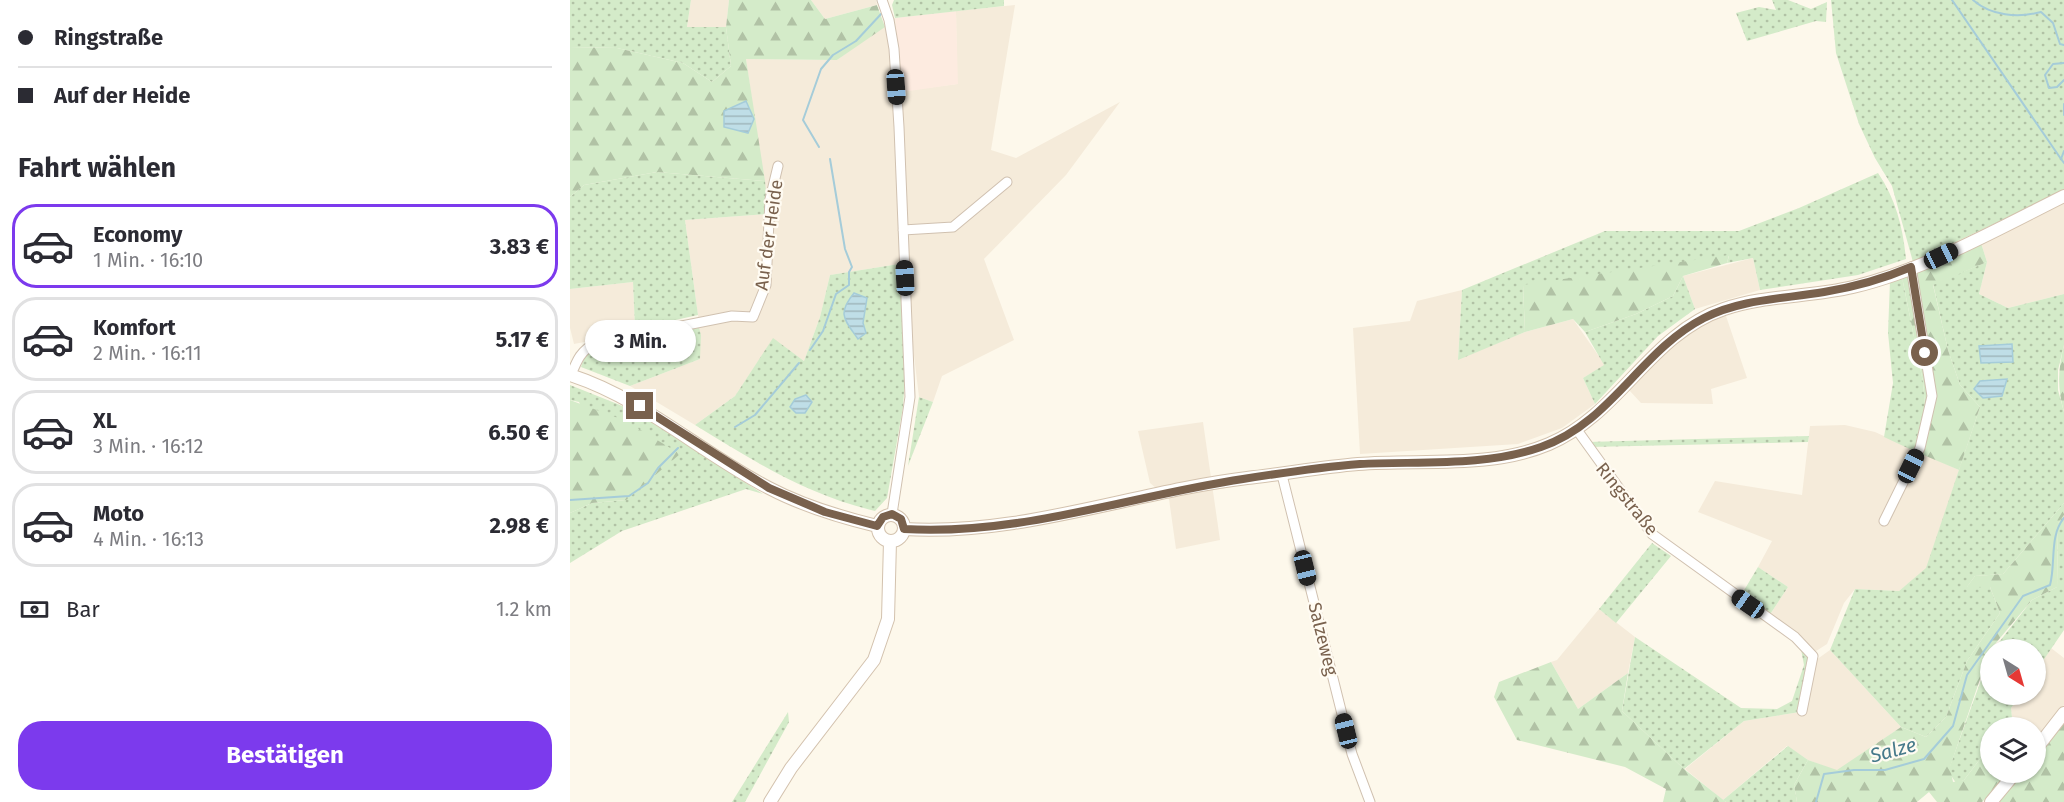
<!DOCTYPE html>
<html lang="de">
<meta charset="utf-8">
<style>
body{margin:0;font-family:"Fira Sans",sans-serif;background:#f2f2f3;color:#2b2b33;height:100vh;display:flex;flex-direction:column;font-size:22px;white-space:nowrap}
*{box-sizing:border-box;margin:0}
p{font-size:20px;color:#7c7c81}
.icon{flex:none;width:33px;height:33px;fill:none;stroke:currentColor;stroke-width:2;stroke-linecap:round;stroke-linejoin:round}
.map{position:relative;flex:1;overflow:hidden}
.panel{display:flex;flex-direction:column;background:#fff;width:570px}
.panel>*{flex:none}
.banner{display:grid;align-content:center;height:132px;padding:0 18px;background:#fff}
.needle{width:39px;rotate:143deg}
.controls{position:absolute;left:1410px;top:639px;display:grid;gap:12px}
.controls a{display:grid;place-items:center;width:66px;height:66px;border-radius:50%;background:#fff;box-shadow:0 2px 4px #0004;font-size:30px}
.end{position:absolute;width:27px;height:27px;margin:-14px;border:8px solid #79614d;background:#fff;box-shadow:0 0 0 3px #fff}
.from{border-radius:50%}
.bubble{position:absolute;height:42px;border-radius:21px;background:#fff;box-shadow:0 2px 4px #0004;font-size:20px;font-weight:700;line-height:42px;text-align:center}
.car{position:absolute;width:18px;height:36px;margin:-18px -9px;border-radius:8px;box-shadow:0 0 4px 2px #0007;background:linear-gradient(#222 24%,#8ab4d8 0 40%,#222 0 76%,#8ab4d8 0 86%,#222 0)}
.banner b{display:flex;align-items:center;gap:21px;height:57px;font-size:22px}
.banner b+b{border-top:2px solid #e1e1e2}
.banner i{width:15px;height:15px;background:#2b2b33}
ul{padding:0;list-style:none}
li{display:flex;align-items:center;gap:18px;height:84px;margin:0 12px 9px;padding:0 6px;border:3px solid #e1e1e2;border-radius:24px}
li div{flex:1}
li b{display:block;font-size:22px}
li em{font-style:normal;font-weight:700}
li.current{border-color:#7c3aed}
li>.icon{width:54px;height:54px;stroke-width:1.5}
h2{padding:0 18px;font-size:27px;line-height:72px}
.pay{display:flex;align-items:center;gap:15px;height:66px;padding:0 18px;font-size:22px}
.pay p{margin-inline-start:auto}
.cta{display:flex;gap:12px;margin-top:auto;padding:12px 18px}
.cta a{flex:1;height:69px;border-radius:24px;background:#7c3aed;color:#fff;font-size:24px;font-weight:700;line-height:69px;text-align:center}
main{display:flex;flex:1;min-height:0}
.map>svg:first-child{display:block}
.residential{fill:#f5ebda}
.commercial{fill:#fdebe0}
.green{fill:url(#green-dots)}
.forest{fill:url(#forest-firs)}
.water{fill:url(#water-rules);stroke:#a5ccd9;stroke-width:1.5}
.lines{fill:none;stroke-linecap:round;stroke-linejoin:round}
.stream{stroke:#a5ccd9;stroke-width:2}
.street-casing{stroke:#d0c1b0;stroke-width:11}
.secondary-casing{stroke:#d3c2ae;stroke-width:14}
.street{stroke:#fff;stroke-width:9}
.secondary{stroke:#fff;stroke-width:12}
.route{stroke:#79614d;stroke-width:8}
.labels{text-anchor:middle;stroke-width:4.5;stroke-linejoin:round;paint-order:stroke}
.street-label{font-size:18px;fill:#79614d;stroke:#fffbf2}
.water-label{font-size:20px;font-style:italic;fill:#477a8b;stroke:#fffbf2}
</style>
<main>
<section class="panel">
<div class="banner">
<b><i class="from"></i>Ringstraße</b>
<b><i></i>Auf der Heide</b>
</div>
<h2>Fahrt wählen</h2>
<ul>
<li class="current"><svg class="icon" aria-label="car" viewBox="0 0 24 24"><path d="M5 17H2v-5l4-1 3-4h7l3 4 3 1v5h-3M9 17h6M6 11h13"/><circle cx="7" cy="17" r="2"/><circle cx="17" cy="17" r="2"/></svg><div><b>Economy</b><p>1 Min. · 16:10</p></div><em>3.83 €</em></li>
<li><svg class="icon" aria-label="car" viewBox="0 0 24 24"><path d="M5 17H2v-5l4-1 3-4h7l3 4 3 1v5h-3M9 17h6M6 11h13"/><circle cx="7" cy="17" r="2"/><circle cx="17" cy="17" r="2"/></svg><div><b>Komfort</b><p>2 Min. · 16:11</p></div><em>5.17 €</em></li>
<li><svg class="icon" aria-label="car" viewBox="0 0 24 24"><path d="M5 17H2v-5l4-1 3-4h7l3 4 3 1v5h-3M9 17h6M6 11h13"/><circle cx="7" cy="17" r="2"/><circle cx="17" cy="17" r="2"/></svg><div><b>XL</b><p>3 Min. · 16:12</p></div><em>6.50 €</em></li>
<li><svg class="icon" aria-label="car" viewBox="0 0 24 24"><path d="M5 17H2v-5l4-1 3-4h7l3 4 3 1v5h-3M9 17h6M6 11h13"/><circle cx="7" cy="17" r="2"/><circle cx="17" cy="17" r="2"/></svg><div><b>Moto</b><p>4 Min. · 16:13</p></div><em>2.98 €</em></li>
</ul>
<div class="pay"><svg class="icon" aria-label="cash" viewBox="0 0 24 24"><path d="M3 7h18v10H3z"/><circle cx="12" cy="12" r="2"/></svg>Bar<p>1.2 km</p></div>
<div class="cta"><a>Bestätigen</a></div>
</section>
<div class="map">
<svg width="1494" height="802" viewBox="0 0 1494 802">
<defs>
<pattern id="green-dots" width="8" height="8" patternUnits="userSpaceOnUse" patternTransform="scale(1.5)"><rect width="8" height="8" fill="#d4ebc9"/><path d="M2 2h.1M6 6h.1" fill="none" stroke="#b1c2a5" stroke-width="1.8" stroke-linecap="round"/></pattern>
<pattern id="forest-firs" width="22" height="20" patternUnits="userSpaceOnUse" patternTransform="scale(1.5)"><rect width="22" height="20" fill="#d4ebc9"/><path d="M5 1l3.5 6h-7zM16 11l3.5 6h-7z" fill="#b1c2a5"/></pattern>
<pattern id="water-rules" width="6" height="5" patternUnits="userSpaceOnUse" patternTransform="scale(1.5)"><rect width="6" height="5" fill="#bfdee7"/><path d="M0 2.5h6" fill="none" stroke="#a0b7bd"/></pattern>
</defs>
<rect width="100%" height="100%" fill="#fdf8eb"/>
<path class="residential" d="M 121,0 L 159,0 L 156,27 L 117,27 Z
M 241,0 L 306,0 L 307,5 L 255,19 Z
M 445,5 L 421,150 L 446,158 L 550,102 L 496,175 L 414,259 L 444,340 L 372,376 L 363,402 L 349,397 L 338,306 L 337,264 L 329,264 L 260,275 L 250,317 L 234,361 L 203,339 L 165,396 L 125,425 L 60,386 L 130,359 L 128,315 L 115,220 L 198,214 L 176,59 L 267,60 L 325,18 L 332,91 L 387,84 L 386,11 Z
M 1494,202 L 1494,294 L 1438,308 L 1409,294 L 1417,262 L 1411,243 Z
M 1183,258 L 1190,290 L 1125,309 L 1113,276 Z
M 63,282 L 65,332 L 4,344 L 0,328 L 0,289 Z
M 892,290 L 888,359 L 955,332 L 1003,319 L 1035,365 L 1013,378 L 1025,404 L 992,428 L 948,444 L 790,454 L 783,328 L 840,321 L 847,301 Z
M 1155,313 L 1177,378 L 1141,389 L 1143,404 L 1071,403 L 1059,390 L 1086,359 L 1113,335 Z
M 633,422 L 650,540 L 606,549 L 599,499 L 580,483 L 568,431 Z
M 1275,425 L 1305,432 L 1389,470 L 1357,568 L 1329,591 L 1285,589 L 1274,603 L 1257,644 L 1243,653 L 1199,616 L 1218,587 L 1188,567 L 1202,541 L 1128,512 L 1145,481 L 1232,495 L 1240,426 Z
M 1029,609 L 1065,637 L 1058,673 L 1008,709 L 981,662 L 987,660 Z
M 1481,648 L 1494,658 L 1494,705 L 1466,742 L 1466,728 L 1443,727 L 1441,708 L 1450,695 L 1466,694 L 1466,671 Z
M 1260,650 L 1331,727 L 1267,771 L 1238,760 L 1217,746 L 1153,800 L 1115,769 L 1174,721 L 1230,712 L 1246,660 Z"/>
<path class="commercial" d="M 386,11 L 388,84 L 332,92 L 325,18 Z"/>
<path class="green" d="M 0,0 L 121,0 L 117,27 L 156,27 L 161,66 L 142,82 L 113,63 L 47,48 L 0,47 Z
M 324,0 L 434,0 L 434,6 L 325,18 L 322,5 Z
M 1202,0 L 1218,0 L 1241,9 L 1257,2 L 1256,22 L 1246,21 L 1177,41 L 1166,13 L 1189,7 L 1206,10 Z
M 1261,0 L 1494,0 L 1494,191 L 1343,262 L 1322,186 L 1305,158 L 1289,124 L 1266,53 Z
M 87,172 L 195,181 L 198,214 L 115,220 L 128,315 L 65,329 L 63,282 L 0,289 L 0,197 L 14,185 Z
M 1308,173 C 1326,199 1333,228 1336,259 L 1288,275 L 1190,290 L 1183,258 L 1157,263 L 1159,256 L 953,286 L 955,332 L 888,360 L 892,290 L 1035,231 L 1169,231 L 1229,208 Z
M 1417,262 L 1409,294 L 1438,308 L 1494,294 L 1494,345 L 1488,370 L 1488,390 L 1494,412 L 1494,503 L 1433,574 L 1405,576 L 1397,587 L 1420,587 L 1430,613 L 1397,661 L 1376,717 L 1356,737 L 1331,727 L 1260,650 L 1285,589 L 1329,591 L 1356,568 L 1410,407 L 1390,385 L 1378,350 L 1363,284 Z
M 329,264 L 335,376 L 333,407 L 317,498 L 305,511 C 234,494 186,462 125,425 L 165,396 L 203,338 L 234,361 L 250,317 L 260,275 Z
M 1113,276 L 1125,309 L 1088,336 L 1025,404 L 1013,378 L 1034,365 L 1015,332 L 1066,314 L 1103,296 Z
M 1332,277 L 1353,382 L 1355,405 L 1344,451 L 1314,437 L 1323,383 L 1318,333 L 1320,281 Z
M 128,324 L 131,335 L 130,359 L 60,386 L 11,367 L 15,355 L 30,346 Z
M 0,385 L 65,411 L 193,494 L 176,489 L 52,531 L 0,563 L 0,513 L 22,503 L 56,500 L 9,402 L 0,400 Z
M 349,397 L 363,402 L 338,466 Z
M 1239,436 L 1238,442 L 1020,447 L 1017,442 Z
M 1494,515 L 1494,630 L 1466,671 L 1466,650 L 1423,650 L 1462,600 L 1487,587 L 1488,523 Z
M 1082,543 L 1101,556 L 1046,623 L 1029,609 Z
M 1188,567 L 1218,587 L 1199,616 L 1170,597 Z
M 1065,637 L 1171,708 L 1207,709 L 1222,701 L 1234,665 L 1230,644 L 1239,657 L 1230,712 L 1174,721 L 1114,769 L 1052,711 Z
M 1420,655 L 1420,694 L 1450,695 L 1441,708 L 1443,727 L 1420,728 L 1420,746 L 1394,780 L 1386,783 L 1380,774 L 1380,766 Z
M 218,712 L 219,722 L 175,802 L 162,802 Z
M 1218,746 L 1238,760 L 1224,785 L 1227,802 L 1156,802 L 1153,800 Z"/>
<path class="forest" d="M 159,0 L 241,0 L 255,19 L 307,5 L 315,27 L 267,60 L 176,59 L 195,181 L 87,172 L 14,185 L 0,197 L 0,47 L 47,48 L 113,63 L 142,82 L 161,66 L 156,27 Z
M 1411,243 L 1417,262 L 1363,285 L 1378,350 L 1390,385 L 1410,407 L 1389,470 L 1344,451 L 1355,405 L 1353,382 L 1332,277 Z
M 1159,255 L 1157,263 L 1113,276 L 1103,296 L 1066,314 L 1015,332 L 1003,319 L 955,332 L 953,285 Z
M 1494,345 L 1494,412 C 1487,387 1488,370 1494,345 Z
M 0,400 L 56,421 L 110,454 L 56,500 L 22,503 L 0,513 Z
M 1494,503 L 1494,515 L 1488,523 L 1487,587 L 1462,600 L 1420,650 L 1380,767 L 1383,782 L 1394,780 L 1420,746 L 1420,772 L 1440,773 L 1412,802 L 1367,802 L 1359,792 L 1347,802 L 1227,802 L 1224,785 L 1238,760 L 1267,770 L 1331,727 L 1356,737 L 1376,717 L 1397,661 L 1430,613 L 1420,587 L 1396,588 L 1405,576 L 1433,574 Z
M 981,662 L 1008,709 L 1058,673 L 1052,711 L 1114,769 L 1156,802 L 1093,802 L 1096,789 L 1055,767 L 947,740 L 924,697 L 929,682 Z
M 1494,720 L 1494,802 L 1427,802 L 1452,773 L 1466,772 L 1466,756 Z"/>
<path class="water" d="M 176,101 L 184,119 L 178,133 L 154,127 L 154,111 Z
M 284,293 L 297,298 L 293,323 L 296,333 L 288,339 C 274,319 267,314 284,293 Z
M 1442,344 L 1443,362 L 1411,363 L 1409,346 Z
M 1437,379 L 1432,396 L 1413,398 L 1404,389 L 1410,381 Z
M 236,395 L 242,402 L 235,413 L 226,413 L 220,407 L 225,399 Z"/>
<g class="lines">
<path class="stream" d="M 1382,0 L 1491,159
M 1403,0 C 1421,16 1448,18 1471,12 L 1483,23 L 1490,44 L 1494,45
M 1494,63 L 1483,64 L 1475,75 L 1479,88 L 1487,87 L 1494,80
M 1494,104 L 1494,115
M 249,147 L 233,120 L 251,69 L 263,55 L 286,41 L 312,13
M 1494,151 L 1491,159 L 1494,163
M 240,350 L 253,331 L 266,294 L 279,285 L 279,272 L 282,267 L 275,249 L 260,159
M 165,427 L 185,415 L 229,363
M 0,500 L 59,496 L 78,483 L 88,468 L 108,448
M 1246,802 L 1254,774 L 1284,770 L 1315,770 L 1354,759 L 1383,726 L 1397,675 L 1453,596 L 1480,585 C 1486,563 1479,536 1494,518"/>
<g class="street-casing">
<path id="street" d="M 312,0 L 319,20 L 324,49 L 329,127 L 340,397 L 322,514
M 333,230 L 383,227 L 437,182
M 1,375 C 7,360 11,350 26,343 L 162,316 L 183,317 L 196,285 L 200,199 L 208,166
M 1007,430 L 1082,534 L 1225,637 L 1243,656 L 1232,711
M 712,475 L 782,754 L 800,802
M 1314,521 L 1350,448 L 1362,396 L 1341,267"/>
</g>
<g class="secondary-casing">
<path id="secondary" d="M 0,375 C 74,399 131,453 199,488 C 233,506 270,517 307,526
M308 528a13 13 0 1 1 26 0a13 13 0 1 1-26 0Z
M 334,529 C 452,536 562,492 677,478 C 714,474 751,467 788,464 C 851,459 920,469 979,444 C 1050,414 1080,334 1154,309 C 1195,295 1241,297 1283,287 C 1357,269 1426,230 1494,196
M 1466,749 L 1494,713
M 200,802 L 221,768 L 304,660 L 318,619 L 320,541
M 1421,802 L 1446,772"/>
</g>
<use href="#street" class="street"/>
<use href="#secondary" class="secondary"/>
</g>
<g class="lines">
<path class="route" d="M 70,406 L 199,488 L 255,512 L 307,526 L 313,517 L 322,514 L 331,519 L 334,529 C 449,536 560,496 673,479 C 711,473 752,467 790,464 C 850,461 914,467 971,447 C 1041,423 1070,351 1134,318 C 1171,299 1213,299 1254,292 C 1284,287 1313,279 1341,267 L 1355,353"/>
</g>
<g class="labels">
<g class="street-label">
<text transform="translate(199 235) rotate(-82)" y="6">Auf der Heide</text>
<text transform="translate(1057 499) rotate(51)" y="6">Ringstraße</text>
<text transform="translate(753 639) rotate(76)" y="6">Salzeweg</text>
</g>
<g class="water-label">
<text transform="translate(1323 750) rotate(-15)" y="7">Salze</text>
</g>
</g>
</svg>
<div class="controls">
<a><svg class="needle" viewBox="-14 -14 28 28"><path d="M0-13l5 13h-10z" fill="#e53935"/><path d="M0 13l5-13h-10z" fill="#7c7c81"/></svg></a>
<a><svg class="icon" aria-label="layers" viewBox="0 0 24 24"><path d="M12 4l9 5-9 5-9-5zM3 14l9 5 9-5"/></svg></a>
</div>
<i class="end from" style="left:1355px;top:353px"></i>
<i class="end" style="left:70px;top:406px"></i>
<div class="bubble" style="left:15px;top:320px;width:111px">3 Min.</div>
<i class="car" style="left:326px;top:87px;rotate:176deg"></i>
<i class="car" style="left:1371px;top:256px;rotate:65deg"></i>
<i class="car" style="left:335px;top:278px;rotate:357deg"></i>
<i class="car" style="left:1341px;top:466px;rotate:26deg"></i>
<i class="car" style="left:735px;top:568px;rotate:166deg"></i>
<i class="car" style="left:1178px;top:604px;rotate:305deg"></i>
<i class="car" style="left:776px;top:731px;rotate:346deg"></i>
</div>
</main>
